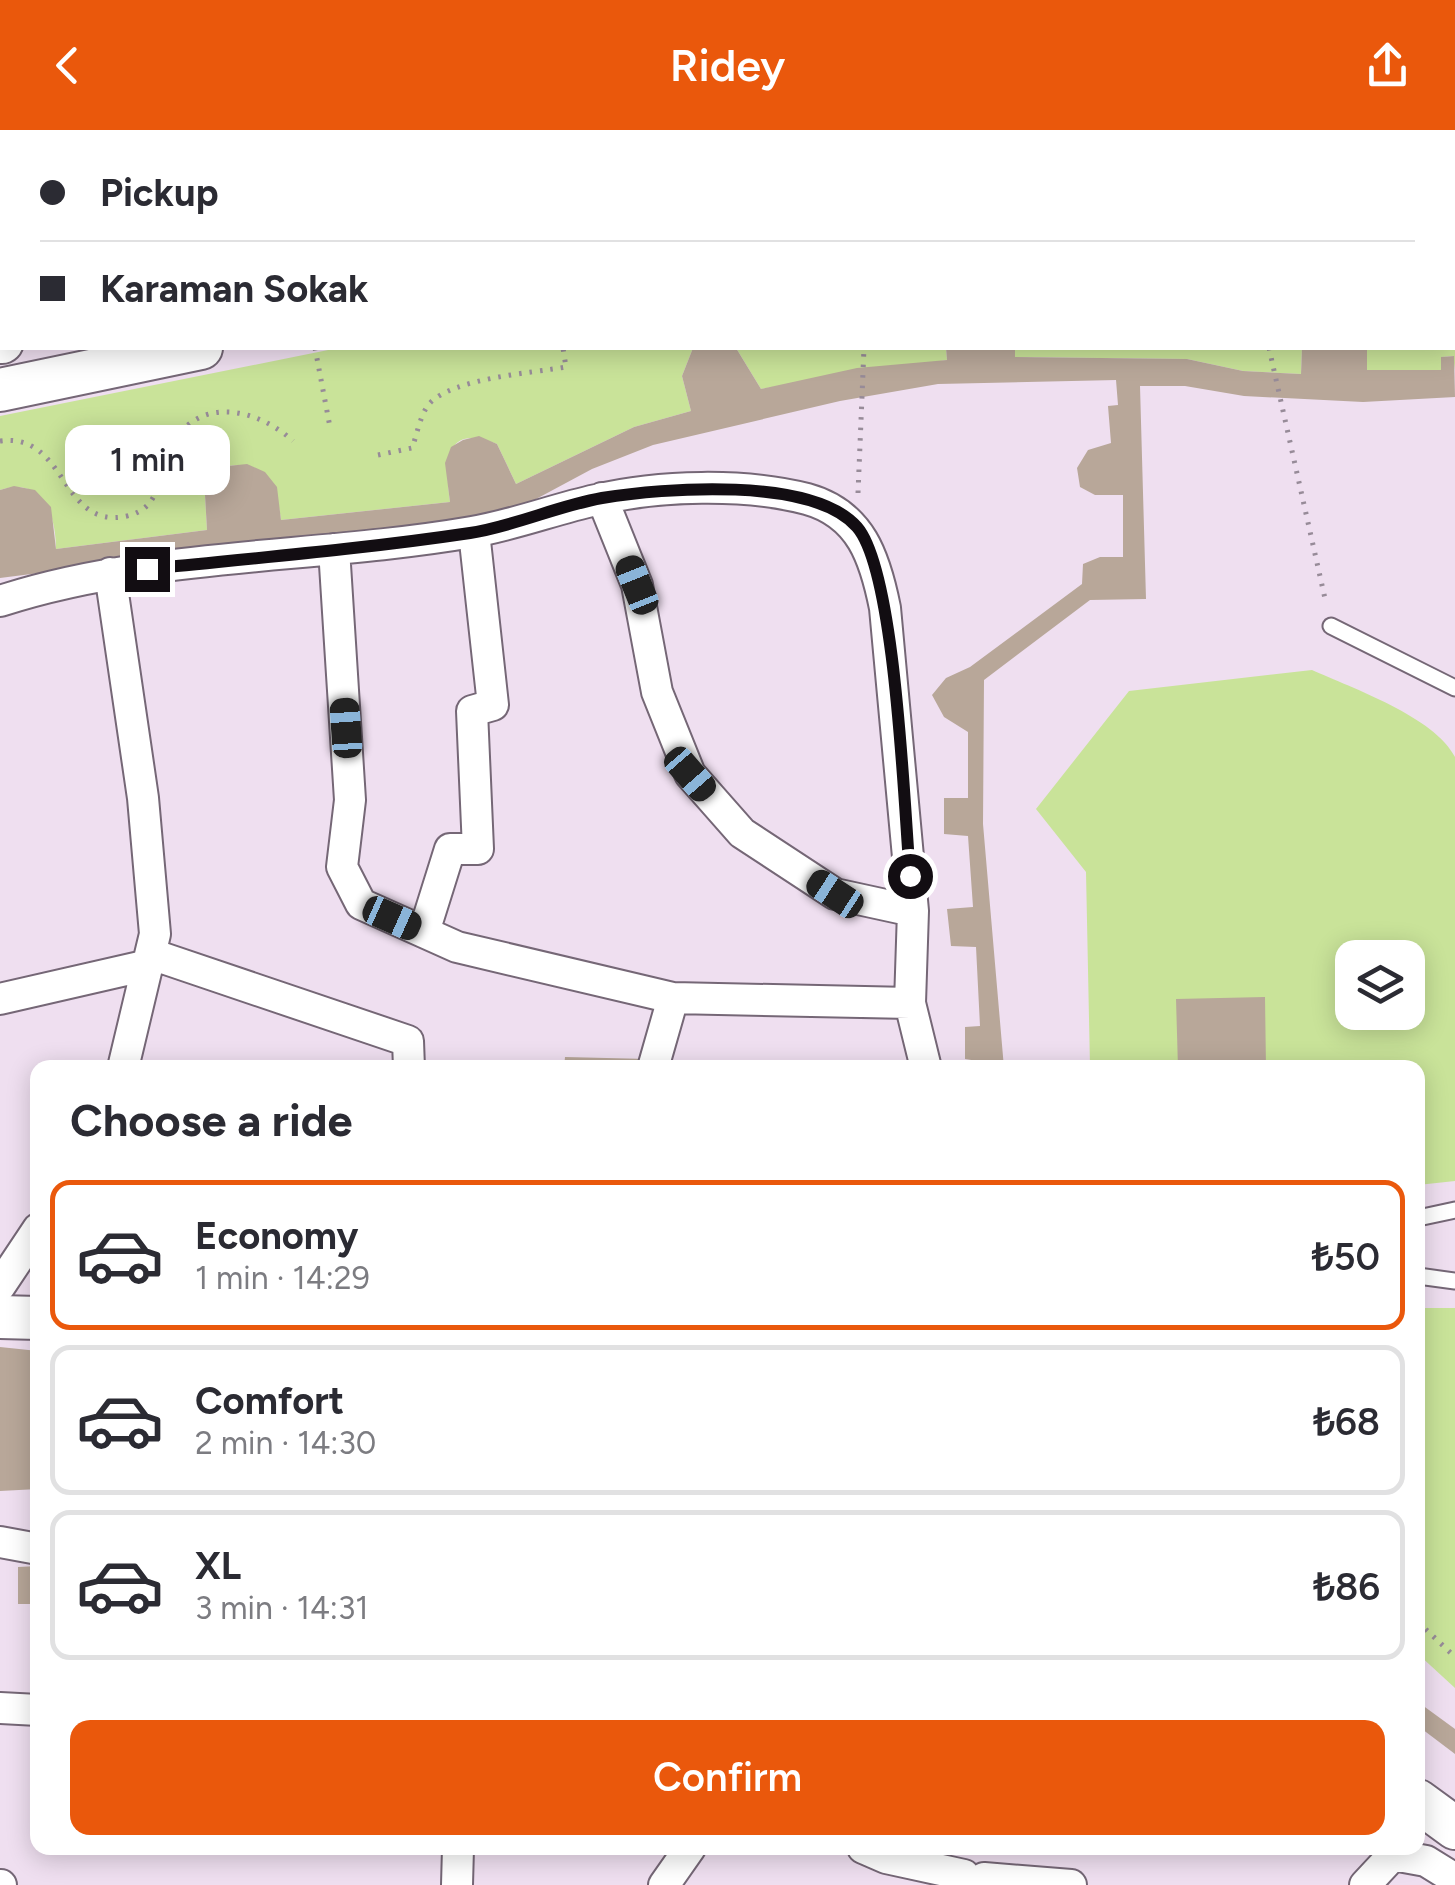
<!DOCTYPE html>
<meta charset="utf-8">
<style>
body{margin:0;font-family:Figtree,sans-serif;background:#f7f7f7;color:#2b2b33;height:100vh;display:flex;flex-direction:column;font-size:38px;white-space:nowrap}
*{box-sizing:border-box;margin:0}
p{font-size:32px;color:#7c7c81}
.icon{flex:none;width:55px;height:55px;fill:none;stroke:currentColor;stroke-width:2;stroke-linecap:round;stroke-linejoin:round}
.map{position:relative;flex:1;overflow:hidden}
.panel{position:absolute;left:30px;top:930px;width:1395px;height:795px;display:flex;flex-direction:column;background:#fff;border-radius:20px;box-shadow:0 5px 25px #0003}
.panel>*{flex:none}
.banner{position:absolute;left:0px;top:0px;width:1455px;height:220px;box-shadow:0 5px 25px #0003;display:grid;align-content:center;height:220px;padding:0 40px;background:#fff}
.fabs{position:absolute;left:1335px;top:810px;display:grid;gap:20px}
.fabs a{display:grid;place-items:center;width:90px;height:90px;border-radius:20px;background:#fff;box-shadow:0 5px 25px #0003;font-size:50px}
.end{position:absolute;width:45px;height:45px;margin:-22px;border:12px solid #120d12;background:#fff;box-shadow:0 0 0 5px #fff}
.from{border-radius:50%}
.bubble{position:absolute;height:70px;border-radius:20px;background:#fff;box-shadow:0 5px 25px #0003;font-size:32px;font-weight:600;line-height:70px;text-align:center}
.car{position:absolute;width:30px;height:60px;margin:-30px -15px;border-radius:12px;box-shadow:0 0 8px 2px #0007;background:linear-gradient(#222 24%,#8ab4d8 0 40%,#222 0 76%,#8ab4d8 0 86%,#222 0)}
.banner b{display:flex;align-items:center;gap:35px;height:95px;font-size:38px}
.banner b+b{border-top:2px solid #e1e1e2}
.banner i{width:25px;height:25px;background:#2b2b33}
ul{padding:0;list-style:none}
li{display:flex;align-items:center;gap:30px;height:150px;margin:0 20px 15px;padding:0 20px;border:5px solid #e1e1e2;border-radius:20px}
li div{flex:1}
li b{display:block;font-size:38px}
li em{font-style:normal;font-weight:600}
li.active{border-color:#ea580c}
li>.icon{width:90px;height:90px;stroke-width:1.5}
h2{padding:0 40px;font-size:45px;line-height:120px}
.action{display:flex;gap:20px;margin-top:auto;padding:20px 40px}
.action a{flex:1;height:115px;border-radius:20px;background:#ea580c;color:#fff;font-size:40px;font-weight:600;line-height:115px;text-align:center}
header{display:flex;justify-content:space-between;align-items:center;height:130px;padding:0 40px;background:#ea580c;color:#fff;font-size:45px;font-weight:600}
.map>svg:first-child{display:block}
.built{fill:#e7d2e9}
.green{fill:#c9e399;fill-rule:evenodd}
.building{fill:#b8a799}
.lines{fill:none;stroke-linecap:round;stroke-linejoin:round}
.lane-casing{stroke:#756776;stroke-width:19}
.street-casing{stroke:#756776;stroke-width:34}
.secondary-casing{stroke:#756776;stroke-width:46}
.path{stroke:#978b98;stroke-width:5;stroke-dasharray:2.5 8;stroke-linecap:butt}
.lane{stroke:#fff;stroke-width:15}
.street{stroke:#fff;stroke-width:30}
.secondary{stroke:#fff;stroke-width:42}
.route{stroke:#120d12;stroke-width:12}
</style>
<header><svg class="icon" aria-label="back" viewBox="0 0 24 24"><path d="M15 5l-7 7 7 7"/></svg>Ridey<svg class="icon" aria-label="share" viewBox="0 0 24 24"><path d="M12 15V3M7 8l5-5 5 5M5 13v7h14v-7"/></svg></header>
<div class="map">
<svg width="1455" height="1755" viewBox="0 0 1455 1755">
<rect width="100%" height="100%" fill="#efdff0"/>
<path class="built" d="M 0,0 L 365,0 L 365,2 L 2,2 L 0,158 Z"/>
<path class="green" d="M 1248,0 L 1455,0 L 1455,240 L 1453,226 L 1442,227 L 1441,240 L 1367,240 L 1367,218 L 1452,218 L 1452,2 L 1238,2 Z
M 338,218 L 693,218 L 682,246 L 691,281 L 634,297 L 516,354 L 497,314 C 443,292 445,334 450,372 L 281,390 C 276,355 269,332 228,336 L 205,365 L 207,400 L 56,419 C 56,384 42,346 0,360 L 0,286 Z
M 736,218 L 946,218 L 947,230 L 761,259 Z
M 1015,218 L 1302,218 L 1301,244 L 1243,241 L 1187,229 L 1015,227 Z
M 1312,540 C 1352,558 1435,587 1455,627 L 1455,1051 L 1418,1055 L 1418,938 L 1090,937 L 1086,742 L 1036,679 L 1129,561 ZM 1352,828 L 1408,828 L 1408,882 L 1352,882 Z
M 1418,1178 L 1455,1178 L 1455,1558 L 1418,1524 Z"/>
<path class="building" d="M 693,218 L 736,218 L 761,259 L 857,238 L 947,230 L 946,218 L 1015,218 L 1015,227 L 1187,229 L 1243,241 L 1301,244 L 1302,218 L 1367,218 L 1367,240 L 1441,240 L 1441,227 L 1454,226 L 1455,267 L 1363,272 L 1244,266 L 1185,256 L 1140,256 L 1146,469 L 1090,470 L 984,550 L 983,694 L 1004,938 L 985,938 L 984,932 L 965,929 L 965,897 L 980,896 L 976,817 L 951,816 L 947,779 L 973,777 L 968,706 L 944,704 L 944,668 L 968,668 L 968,602 L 944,587 L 932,565 L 946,548 L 970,537 L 1082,454 L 1083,434 L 1100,427 L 1123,427 L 1123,365 L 1095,365 L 1080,357 L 1077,338 L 1088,320 L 1111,313 L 1108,276 L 1118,275 L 1116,250 L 938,254 L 840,271 L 653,315 L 592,339 L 510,383 L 0,448 L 0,360 L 14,356 L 35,360 L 51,377 L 56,419 L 207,400 L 205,365 L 228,336 L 247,334 L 265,342 L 277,357 L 281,390 L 450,372 L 445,333 L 451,317 L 463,310 L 479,306 L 497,314 L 516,354 L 634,297 L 691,281 L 682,246 Z
M 1265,867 L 1266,938 L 1178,938 L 1176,869 Z
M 565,927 L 648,929 L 645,938 L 564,938 Z
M 0,1217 L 38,1221 L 38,1359 L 0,1361 Z
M 38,1436 L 38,1474 L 18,1474 L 18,1437 Z
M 1418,1572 L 1455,1599 L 1455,1624 L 1418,1596 Z"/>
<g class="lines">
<g class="lane-casing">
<path id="lane" d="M 805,0 L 806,2
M 1331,496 L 1455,558
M 1418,1088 L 1455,1080
M 1418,1146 L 1455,1151"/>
</g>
<g class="street-casing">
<path id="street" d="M 602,368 L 637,455 L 657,562 L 690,644 L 742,703 L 835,764 L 913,781
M 334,419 L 350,670 L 342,737 L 361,774 L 457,817 L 673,868 L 910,873
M 110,443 L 143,668 L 155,804 L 123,938
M 0,471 C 151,422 316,429 472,402 C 514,395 555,379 596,370 C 658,355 746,353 807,369 C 861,384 875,428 885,478 L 913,781 L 910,873 L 926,938
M 424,802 L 450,719 L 478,719 L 472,581 L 493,575 L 474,402
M 151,824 L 408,911 L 409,938
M 0,869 L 148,835
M 653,938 L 673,868
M 0,1156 L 38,1099
M 0,1412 L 38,1419
M 0,1578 L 38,1580
M 863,1718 L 886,1728 L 964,1745
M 984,1748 L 1071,1755
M 0,1755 L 1,1755
M 457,1755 L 458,1718
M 664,1755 L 690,1718
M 1365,1755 L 1393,1725 L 1426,1731 L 1455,1749"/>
</g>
<g class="secondary-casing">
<path id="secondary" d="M 440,0 L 441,2
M 934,2 L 944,0
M 1144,2 L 1154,0
M 0,212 L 2,212
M 0,260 L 201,218
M 0,1187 L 38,1188
M 1418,1671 L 1455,1698"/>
</g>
<path class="path" d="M 1452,107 L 1455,107
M 315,218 L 330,297
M 1269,218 L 1326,473
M 0,311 C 68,302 60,401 127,386 C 162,378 158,345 170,319 C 196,264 257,278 293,311
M 378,325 L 412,318 C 417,305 420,285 429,274 C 452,248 532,243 566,237 L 563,218
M 858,363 L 864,218
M 1418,1414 L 1418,1473
M 1418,1492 L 1455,1527"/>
<use href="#lane" class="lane"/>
<use href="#street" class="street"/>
<use href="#secondary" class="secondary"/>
</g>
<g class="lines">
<path class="route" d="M 147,439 C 255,428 363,419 470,403 C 515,396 557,376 602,368 C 663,358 812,346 857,397 C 896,442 904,677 910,746"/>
</g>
</svg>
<div class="fabs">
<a><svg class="icon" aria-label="layers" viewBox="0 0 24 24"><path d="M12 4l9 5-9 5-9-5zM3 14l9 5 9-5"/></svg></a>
</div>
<i class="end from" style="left:910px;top:746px"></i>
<i class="end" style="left:147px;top:439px"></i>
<div class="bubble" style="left:65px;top:295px;width:165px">1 min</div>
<i class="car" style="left:637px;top:455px;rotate:338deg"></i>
<i class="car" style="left:346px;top:598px;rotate:356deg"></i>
<i class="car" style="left:690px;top:644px;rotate:139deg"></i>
<i class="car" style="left:835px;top:764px;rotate:303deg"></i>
<i class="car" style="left:392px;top:788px;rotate:114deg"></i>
<div class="banner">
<b><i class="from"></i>Pickup</b>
<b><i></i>Karaman Sokak</b>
</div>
<section class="panel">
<h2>Choose a ride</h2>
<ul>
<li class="active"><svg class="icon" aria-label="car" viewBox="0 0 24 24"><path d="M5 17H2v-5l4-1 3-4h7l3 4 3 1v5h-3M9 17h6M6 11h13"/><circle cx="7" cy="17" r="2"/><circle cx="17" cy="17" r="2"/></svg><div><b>Economy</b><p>1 min · 14:29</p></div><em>₺50</em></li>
<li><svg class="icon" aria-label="car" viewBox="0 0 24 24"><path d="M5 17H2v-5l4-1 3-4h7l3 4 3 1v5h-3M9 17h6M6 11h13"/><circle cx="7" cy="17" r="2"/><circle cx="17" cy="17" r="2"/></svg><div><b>Comfort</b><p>2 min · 14:30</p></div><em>₺68</em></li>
<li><svg class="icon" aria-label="car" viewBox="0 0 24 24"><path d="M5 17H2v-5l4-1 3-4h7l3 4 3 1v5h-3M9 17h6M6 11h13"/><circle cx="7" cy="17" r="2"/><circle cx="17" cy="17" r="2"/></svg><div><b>XL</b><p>3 min · 14:31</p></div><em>₺86</em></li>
</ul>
<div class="action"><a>Confirm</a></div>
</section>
</div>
